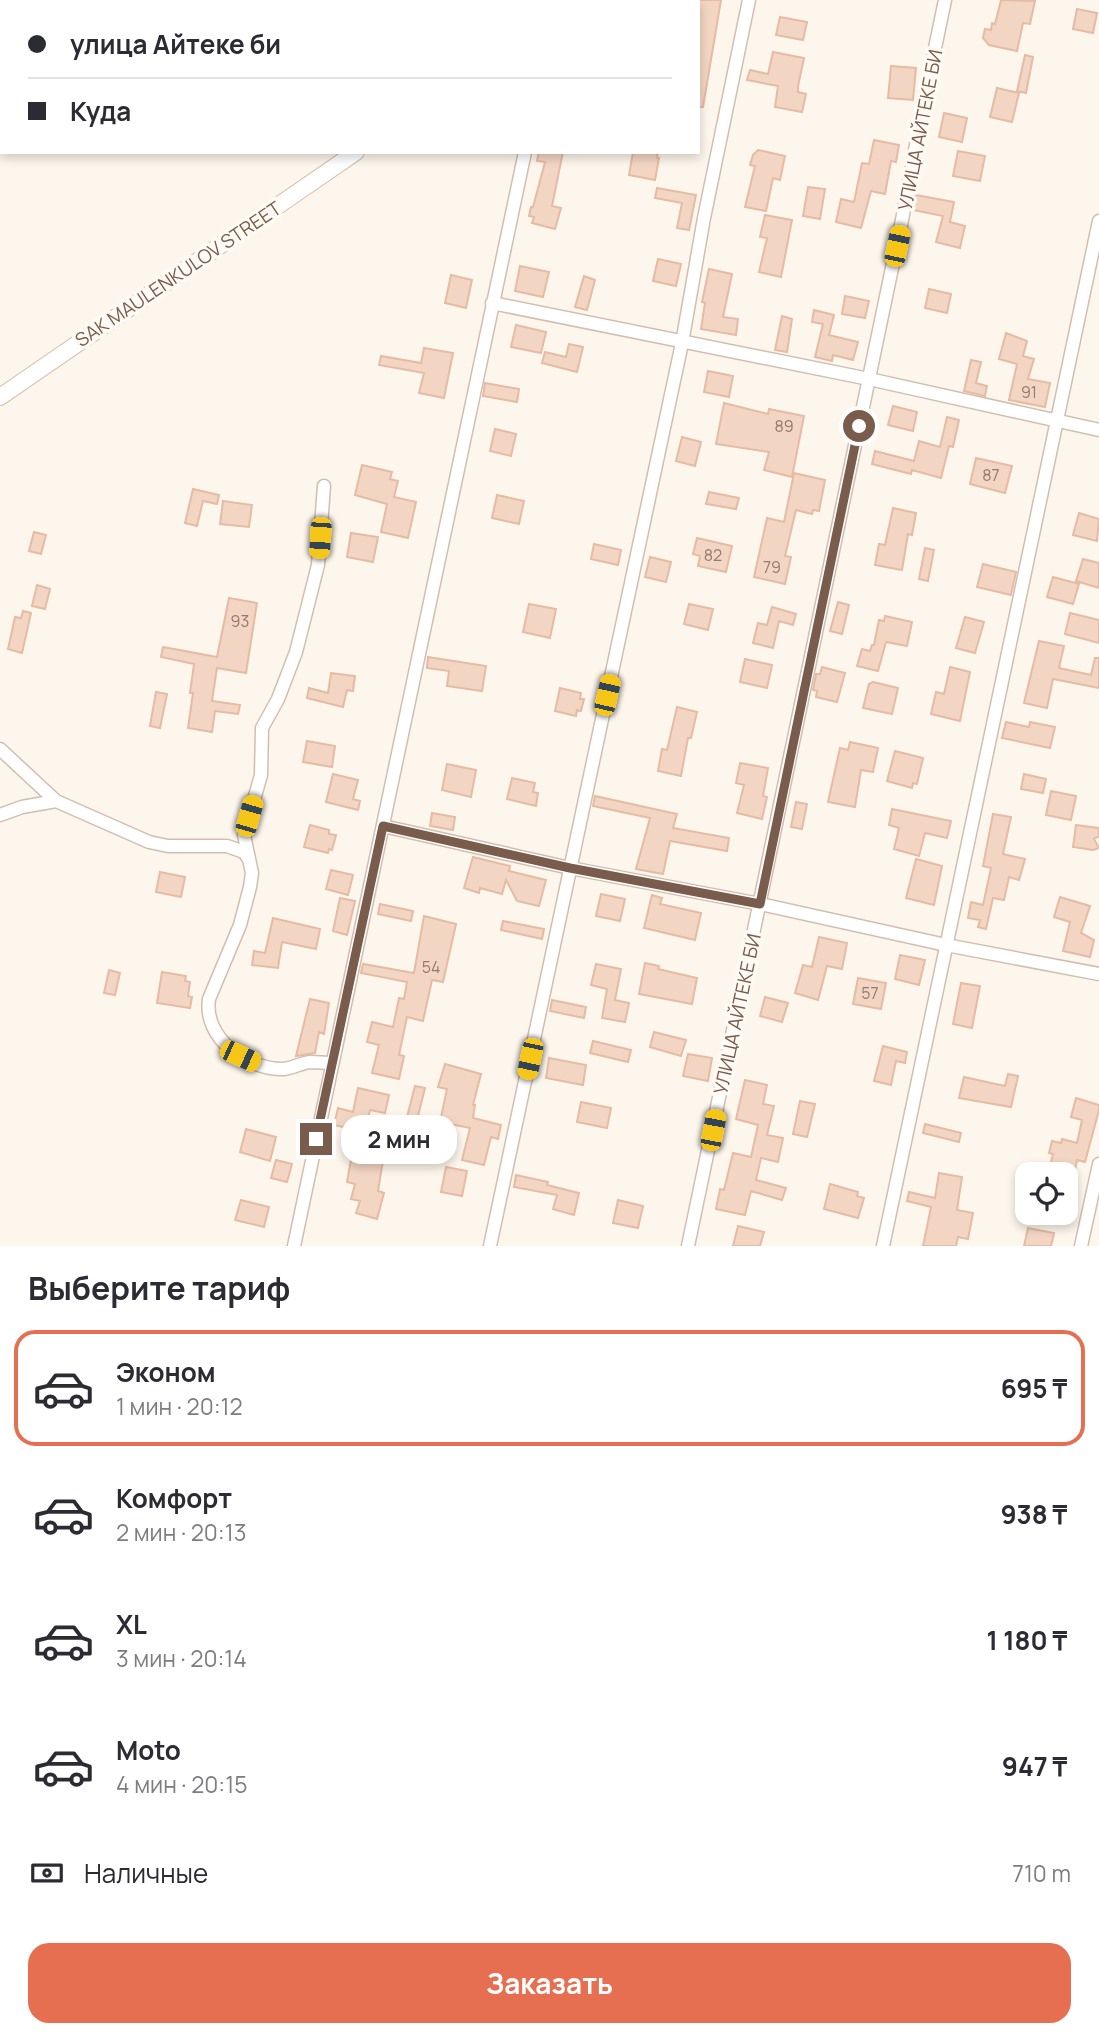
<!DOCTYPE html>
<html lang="ru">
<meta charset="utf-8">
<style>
body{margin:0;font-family:Manrope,sans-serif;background:#f7f7f7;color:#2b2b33;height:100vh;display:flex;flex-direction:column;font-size:26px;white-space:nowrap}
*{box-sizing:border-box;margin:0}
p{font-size:23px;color:#7c7c81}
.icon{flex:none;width:38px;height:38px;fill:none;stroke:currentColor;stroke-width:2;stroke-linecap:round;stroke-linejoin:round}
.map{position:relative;height:1246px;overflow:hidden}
.sheet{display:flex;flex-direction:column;background:#fff;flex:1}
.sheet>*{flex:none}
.banner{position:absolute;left:0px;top:0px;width:700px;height:154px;box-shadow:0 4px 10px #0003;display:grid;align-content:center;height:154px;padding:0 28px;background:#fff}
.fabs{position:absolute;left:1015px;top:1162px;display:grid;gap:14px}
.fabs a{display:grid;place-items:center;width:63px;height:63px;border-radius:14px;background:#fff;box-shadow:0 4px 10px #0003;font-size:35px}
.end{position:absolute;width:32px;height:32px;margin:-16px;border:9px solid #7a5c4d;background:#fff;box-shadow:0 0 0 4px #fff}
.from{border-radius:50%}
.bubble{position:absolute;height:49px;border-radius:21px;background:#fff;box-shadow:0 4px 10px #0003;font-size:23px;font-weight:700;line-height:49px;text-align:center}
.car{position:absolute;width:21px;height:42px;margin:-21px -10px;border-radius:9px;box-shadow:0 0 5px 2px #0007;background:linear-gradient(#f5c518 24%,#345 0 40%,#f5c518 0 76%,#345 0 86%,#f5c518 0)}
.banner b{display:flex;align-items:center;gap:24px;height:66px;font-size:26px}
.banner b+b{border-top:2px solid #e1e1e2}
.banner i{width:18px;height:18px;background:#2b2b33}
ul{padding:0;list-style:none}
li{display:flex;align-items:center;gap:21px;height:116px;margin:0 14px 10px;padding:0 14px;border:4px solid transparent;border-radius:21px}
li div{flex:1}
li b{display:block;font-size:26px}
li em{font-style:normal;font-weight:700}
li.current{border-color:#e76f51}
li>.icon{width:63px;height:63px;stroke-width:1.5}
h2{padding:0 28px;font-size:32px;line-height:84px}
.pay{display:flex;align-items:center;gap:18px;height:77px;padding:0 28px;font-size:26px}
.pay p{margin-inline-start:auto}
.action{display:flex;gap:14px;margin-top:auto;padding:14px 28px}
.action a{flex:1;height:80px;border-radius:21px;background:#e76f51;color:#fff;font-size:28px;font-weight:700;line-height:80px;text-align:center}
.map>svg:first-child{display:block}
.building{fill:#f3d5c3;stroke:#e6bba3;stroke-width:2}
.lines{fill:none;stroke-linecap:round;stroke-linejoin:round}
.street-casing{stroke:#d1beb0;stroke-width:15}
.secondary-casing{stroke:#d6c0b0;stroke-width:18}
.street{stroke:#fff;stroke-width:12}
.secondary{stroke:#fff;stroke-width:16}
.route{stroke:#7a5c4d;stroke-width:9}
.labels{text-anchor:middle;stroke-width:7;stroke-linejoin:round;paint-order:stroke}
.number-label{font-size:16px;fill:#987a6a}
.street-label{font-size:19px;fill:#7a5c4d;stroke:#fffaf3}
</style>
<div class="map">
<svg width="1099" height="1246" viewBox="0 0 1099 1246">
<rect width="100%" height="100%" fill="#fdf6ec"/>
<path class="building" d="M 698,0 L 721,0 L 703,107 L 698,107 Z
M 1001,0 L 1035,1 L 1030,24 L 1023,23 L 1017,51 L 989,45 L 983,38 L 985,29 L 991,30 L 992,23 L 995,24 Z
M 1077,9 L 1097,13 L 1093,33 L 1073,29 Z
M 780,17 L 807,22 L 803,40 L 776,35 Z
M 773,52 L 804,58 L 798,86 L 798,92 L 806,94 L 802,112 L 775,107 L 778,86 L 747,80 L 750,70 L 768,74 Z
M 1025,55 L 1033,57 L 1026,93 L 1017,91 Z
M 891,66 L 916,68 L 913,100 L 888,98 Z
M 997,88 L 1019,93 L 1012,122 L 990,117 Z
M 944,113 L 967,118 L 962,142 L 939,137 Z
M 874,140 L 899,145 L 896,162 L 891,161 L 885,194 L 871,191 L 861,228 L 836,222 L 841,199 L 854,202 L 862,163 L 869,164 Z
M 758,150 L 785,156 L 780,180 L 773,178 L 766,211 L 745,207 L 755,166 L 750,165 L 753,155 Z
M 958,151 L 985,156 L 980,181 L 953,176 Z
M 539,152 L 563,152 L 552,206 L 561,208 L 555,229 L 532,223 L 534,217 L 529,216 L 531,207 L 533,207 L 545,162 L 537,161 Z
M 633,152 L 658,152 L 657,158 L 659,158 L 655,180 L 629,175 Z
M 808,187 L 825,189 L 820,219 L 803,216 Z
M 657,188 L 696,195 L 689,230 L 677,228 L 682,203 L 655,198 Z
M 916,195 L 954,202 L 950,222 L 965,226 L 960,248 L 936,242 L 943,216 L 913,210 Z
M 765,215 L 792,220 L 781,277 L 759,272 L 767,238 L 760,237 Z
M 658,259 L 681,264 L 676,286 L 653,281 Z
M 520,266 L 549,272 L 543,297 L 515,291 Z
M 709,269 L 732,274 L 723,317 L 738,319 L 736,335 L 701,329 L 705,303 L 702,302 Z
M 451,275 L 472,280 L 466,308 L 445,303 Z
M 584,276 L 595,280 L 587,310 L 575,307 Z
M 929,289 L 951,294 L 947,313 L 925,308 Z
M 845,296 L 869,301 L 865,318 L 842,314 Z
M 814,310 L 834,315 L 829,335 L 858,342 L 853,360 L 833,355 L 832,361 L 815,357 L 823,324 L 812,322 Z
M 782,316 L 792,319 L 787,352 L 775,350 Z
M 516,325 L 546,332 L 541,353 L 511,347 Z
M 1006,333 L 1027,341 L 1023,356 L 1034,359 L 1028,379 L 1050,383 L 1045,407 L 1009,400 L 1017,364 L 999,359 Z
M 569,344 L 583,347 L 577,372 L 542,363 L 545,352 L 566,357 Z
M 424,348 L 453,353 L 444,398 L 419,393 L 424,373 L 379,365 L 381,356 L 421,363 Z
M 971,360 L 981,362 L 976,383 L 987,386 L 985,396 L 964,391 Z
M 708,371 L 733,376 L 729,397 L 704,392 Z
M 485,383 L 519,389 L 517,402 L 483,396 Z
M 724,403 L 768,414 L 769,409 L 804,416 L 792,477 L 764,470 L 769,452 L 716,444 Z
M 893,406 L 917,412 L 913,431 L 888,425 Z
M 947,417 L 959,420 L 953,447 L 949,446 L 941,478 L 912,470 L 911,474 L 872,464 L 875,451 L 914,461 L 919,441 L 940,447 Z
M 495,429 L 516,434 L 511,456 L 490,451 Z
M 682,437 L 701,442 L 695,466 L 676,461 Z
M 976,458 L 1012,466 L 1005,493 L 970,484 Z
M 362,465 L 392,472 L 390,479 L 398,481 L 394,497 L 416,502 L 408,538 L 381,532 L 387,504 L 355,495 Z
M 794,473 L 825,480 L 819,511 L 813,510 L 812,514 L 796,510 L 785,556 L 791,557 L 785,584 L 754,577 L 767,518 L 784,522 Z
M 193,489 L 219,495 L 217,504 L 203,501 L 197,526 L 185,523 Z
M 709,492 L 739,498 L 736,509 L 706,504 Z
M 497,495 L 524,501 L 519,524 L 492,518 Z
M 223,501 L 252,505 L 249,527 L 220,524 Z
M 893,508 L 916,513 L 912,535 L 908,534 L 902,570 L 875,565 L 879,544 L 885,545 Z
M 1079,513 L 1099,519 L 1097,541 L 1073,535 Z
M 34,532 L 46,535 L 41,554 L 29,551 Z
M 351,533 L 378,537 L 373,562 L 347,557 Z
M 697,538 L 732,546 L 726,572 L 698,566 L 700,556 L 693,554 Z
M 594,544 L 621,550 L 618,565 L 591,559 Z
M 925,548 L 934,550 L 928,581 L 919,579 Z
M 650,557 L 671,562 L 666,582 L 645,577 Z
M 1083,559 L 1099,563 L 1099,588 L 1076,581 Z
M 983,564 L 1016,572 L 1011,595 L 977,587 Z
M 1053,577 L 1079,584 L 1073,604 L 1047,597 Z
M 37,585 L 50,589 L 45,609 L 32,606 Z
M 229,598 L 257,603 L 246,673 L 217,668 L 212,701 L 240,705 L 238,714 L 215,711 L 212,732 L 188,728 L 193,693 L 190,693 L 194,664 L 161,657 L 163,647 L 217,657 Z
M 838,602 L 849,605 L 842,634 L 830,631 Z
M 529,604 L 556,609 L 550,638 L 523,632 Z
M 689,604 L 713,609 L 708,630 L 684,624 Z
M 772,607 L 796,614 L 793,625 L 779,621 L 773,648 L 753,643 L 758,623 L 767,625 Z
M 23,611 L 31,613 L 22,653 L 8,649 L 15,617 L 21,618 Z
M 1070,613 L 1099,620 L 1099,643 L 1065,634 Z
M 885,616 L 912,622 L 907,646 L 886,642 L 878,671 L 857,666 L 862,649 L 870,651 L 872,645 L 874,645 L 879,620 L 884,621 Z
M 965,617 L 984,622 L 975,653 L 956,648 Z
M 1039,641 L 1064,646 L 1059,668 L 1091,675 L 1095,658 L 1099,658 L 1099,688 L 1053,679 L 1047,708 L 1024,703 Z
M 428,657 L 486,666 L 482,691 L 447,686 L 449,671 L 427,668 Z
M 745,659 L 772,665 L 767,688 L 740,682 Z
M 822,667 L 845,673 L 837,702 L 816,697 L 817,691 L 813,690 L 816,674 L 820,674 Z
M 950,667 L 970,672 L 960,721 L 931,714 L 936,692 L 944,694 Z
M 331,673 L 355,676 L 353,691 L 347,690 L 343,707 L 307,698 L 309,688 L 328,693 Z
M 873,682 L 898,688 L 892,714 L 863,708 L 869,684 Z
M 560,688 L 581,693 L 580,699 L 584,699 L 581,711 L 577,710 L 576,716 L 555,711 Z
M 156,692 L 167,694 L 160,728 L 150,726 Z
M 677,707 L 697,712 L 691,738 L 688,738 L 681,776 L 658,771 L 662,749 L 667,750 Z
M 1006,722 L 1029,727 L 1030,722 L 1055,727 L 1050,748 L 1002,738 Z
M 307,741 L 335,746 L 332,767 L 303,762 Z
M 850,742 L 878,748 L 873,772 L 861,770 L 855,807 L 828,802 L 840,748 L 848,750 Z
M 895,751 L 923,758 L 917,784 L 913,783 L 912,788 L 887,781 Z
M 740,763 L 768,768 L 763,796 L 767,797 L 762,819 L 737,813 L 744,785 L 736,783 Z
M 447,764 L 476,770 L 471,797 L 442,790 Z
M 333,774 L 358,780 L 353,799 L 360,801 L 358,810 L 326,802 Z
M 1024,774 L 1046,779 L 1043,793 L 1021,789 Z
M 512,778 L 535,783 L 533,792 L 538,793 L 536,806 L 507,799 Z
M 1051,791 L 1076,796 L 1071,820 L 1046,815 Z
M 595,796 L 677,814 L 673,828 L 729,838 L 727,851 L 670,841 L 663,874 L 636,869 L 650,818 L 593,806 Z
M 796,802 L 807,804 L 802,829 L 791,827 Z
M 892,809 L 951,821 L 947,838 L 925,833 L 919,856 L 894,849 L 899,828 L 889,825 Z
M 432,813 L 455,817 L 453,830 L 430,826 Z
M 993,814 L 1011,817 L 1003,854 L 1025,859 L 1019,880 L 1009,877 L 1004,900 L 993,898 L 986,929 L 978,927 L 980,920 L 968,918 L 971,902 L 983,905 L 991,868 L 983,866 Z
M 310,825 L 329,830 L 329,834 L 336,835 L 332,850 L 329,849 L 328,853 L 304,847 Z
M 1076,825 L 1099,828 L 1099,836 L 1094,839 L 1099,848 L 1093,850 L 1073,847 Z
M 473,857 L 510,866 L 509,871 L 546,880 L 539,906 L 517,901 L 506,880 L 502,894 L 480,888 L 479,893 L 464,888 Z
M 916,859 L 942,866 L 934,905 L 906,898 Z
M 331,870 L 353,875 L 348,895 L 326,889 Z
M 160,872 L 185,877 L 181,897 L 156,892 Z
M 601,894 L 625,899 L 620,921 L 596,916 Z
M 652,895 L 662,898 L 660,904 L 701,913 L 695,940 L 644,928 Z
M 1060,897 L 1090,906 L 1081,933 L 1094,940 L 1090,957 L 1063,951 L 1070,922 L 1054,917 Z
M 340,898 L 355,901 L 347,935 L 333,931 Z
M 380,904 L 413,911 L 411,921 L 378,914 Z
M 424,916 L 456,924 L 443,982 L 432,980 L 423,1021 L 407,1017 L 399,1055 L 404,1056 L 399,1079 L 372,1073 L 379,1045 L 367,1042 L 372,1022 L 393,1027 L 399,998 L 404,999 L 407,982 L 361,973 L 363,964 L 414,973 Z
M 273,918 L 320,929 L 316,949 L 282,942 L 278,968 L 252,965 L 254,951 L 265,953 Z
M 503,921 L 544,929 L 542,939 L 501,930 Z
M 819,937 L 847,943 L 842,969 L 827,966 L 818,1000 L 795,993 L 803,965 L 812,967 Z
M 900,955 L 925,960 L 919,985 L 895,979 Z
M 645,963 L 659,966 L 658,969 L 697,978 L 692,1004 L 639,994 Z
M 596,964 L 621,969 L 615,1000 L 629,1003 L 625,1022 L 602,1018 L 607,989 L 591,985 Z
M 109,970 L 120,973 L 115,995 L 104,993 Z
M 162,972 L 186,976 L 185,981 L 190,982 L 188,996 L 192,997 L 190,1008 L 157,1003 Z
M 858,978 L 886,983 L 881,1009 L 853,1004 Z
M 961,983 L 980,986 L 972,1028 L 953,1024 Z
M 765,997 L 788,1003 L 782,1022 L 760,1016 Z
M 310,999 L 329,1003 L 324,1034 L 319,1032 L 315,1053 L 296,1056 Z
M 552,1000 L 586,1007 L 584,1018 L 550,1011 Z
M 654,1032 L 686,1040 L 681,1056 L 650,1047 Z
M 593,1041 L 631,1050 L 628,1062 L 590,1053 Z
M 883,1046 L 907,1052 L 905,1063 L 896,1061 L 891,1085 L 874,1081 Z
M 688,1054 L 712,1058 L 708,1081 L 683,1076 Z
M 549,1058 L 586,1065 L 583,1085 L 546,1078 Z
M 445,1064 L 481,1074 L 473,1105 L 475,1105 L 473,1118 L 501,1125 L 498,1139 L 491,1137 L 484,1165 L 462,1160 L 470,1128 L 440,1122 L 447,1089 L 438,1087 Z
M 1008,1074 L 1018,1076 L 1011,1107 L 959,1098 L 964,1077 L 1005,1086 Z
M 745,1080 L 767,1085 L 763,1104 L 774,1106 L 767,1135 L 783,1138 L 778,1162 L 761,1158 L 756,1180 L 786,1188 L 782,1200 L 751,1191 L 745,1215 L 716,1209 L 720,1189 L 724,1190 L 733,1153 L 751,1157 L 758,1125 L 736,1119 Z
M 415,1086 L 425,1088 L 416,1124 L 406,1121 Z
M 358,1088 L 389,1095 L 385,1113 L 370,1110 L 365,1132 L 334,1125 L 338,1108 L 353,1112 Z
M 1076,1098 L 1099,1105 L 1099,1110 L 1085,1162 L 1077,1160 L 1070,1195 L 1066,1194 L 1066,1174 L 1048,1174 L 1053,1154 L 1049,1153 L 1052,1141 L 1061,1143 L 1062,1139 L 1077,1143 L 1082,1120 L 1071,1117 Z
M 800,1101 L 815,1104 L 807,1137 L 793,1134 Z
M 581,1102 L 611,1108 L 607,1128 L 577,1122 Z
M 925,1124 L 961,1133 L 959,1142 L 923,1133 Z
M 246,1129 L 276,1137 L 270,1161 L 240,1152 Z
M 352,1154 L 383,1160 L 378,1191 L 384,1193 L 377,1219 L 356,1213 L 360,1201 L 351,1199 L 355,1184 L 347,1182 Z
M 276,1160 L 292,1164 L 287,1182 L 271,1178 Z
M 446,1167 L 467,1171 L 462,1196 L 441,1192 Z
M 939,1173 L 962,1177 L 957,1210 L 973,1213 L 968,1239 L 958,1237 L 956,1246 L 923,1246 L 931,1207 L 907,1201 L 909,1192 L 935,1198 Z
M 516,1175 L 548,1182 L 547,1185 L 579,1193 L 574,1215 L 553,1209 L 557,1195 L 514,1187 Z
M 830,1184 L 858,1192 L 857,1196 L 864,1198 L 858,1218 L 824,1209 Z
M 241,1200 L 269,1207 L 264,1227 L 235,1220 Z
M 618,1200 L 643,1206 L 638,1228 L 613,1223 Z
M 738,1226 L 764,1232 L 760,1246 L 733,1246 Z
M 1028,1228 L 1054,1233 L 1051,1246 L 1024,1246 Z"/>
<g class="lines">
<g class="street-casing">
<path id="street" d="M 561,2 L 562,0
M 492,303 L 869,379 L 1099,430
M 324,486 L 318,565 L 296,652 L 278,699 L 262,728 L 261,775 L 244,835 L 252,873 L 250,887 L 240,925 L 209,999 C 203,1038 247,1070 284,1069 C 293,1068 301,1063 310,1062 C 317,1062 325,1063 332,1063
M 0,749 L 56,801 L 149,842 L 168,846 L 227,846 L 244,852 L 248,858
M 0,815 L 22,807 L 56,801
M 383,826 L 570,868 L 760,904 L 946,945 L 1099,974
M 294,1246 L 525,152
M 490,1246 L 682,343 L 704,218 L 749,0
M 688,1246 L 902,220 L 925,96 L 945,0
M 883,1246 L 1099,221
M 1081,1246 L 1099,1164"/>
</g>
<g class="secondary-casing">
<path id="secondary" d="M 546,2 L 548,0
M 0,397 L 356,152"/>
</g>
<use href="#street" class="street"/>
<use href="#secondary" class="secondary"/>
</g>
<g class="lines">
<path class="route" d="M 316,1139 L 383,826 L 570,868 L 760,904 L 859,426"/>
</g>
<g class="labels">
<g class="number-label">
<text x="1029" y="398">91</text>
<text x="784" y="432">89</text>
<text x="991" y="481">87</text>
<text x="713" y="561">82</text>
<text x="772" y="573">79</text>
<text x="240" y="627">93</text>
<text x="431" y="973">54</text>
<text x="870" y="999">57</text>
</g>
<g class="street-label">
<text transform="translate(920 130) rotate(-79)" y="7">УЛИЦА АЙТЕКЕ БИ</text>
<text transform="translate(178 274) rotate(-34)" y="7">SAK MAULENKULOV STREET</text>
<text transform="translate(737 1014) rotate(-78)" y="7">УЛИЦА АЙТЕКЕ БИ</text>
</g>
</g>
</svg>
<div class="fabs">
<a><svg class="icon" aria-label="locate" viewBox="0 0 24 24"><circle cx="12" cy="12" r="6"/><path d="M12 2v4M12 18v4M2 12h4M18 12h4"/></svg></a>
</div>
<i class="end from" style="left:859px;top:426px"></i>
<i class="end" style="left:316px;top:1139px"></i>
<div class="bubble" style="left:341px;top:1115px;width:116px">2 мин</div>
<i class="car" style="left:897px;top:246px;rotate:12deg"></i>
<i class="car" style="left:320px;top:538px;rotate:184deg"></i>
<i class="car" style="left:607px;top:695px;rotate:13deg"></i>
<i class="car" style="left:249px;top:816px;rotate:16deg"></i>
<i class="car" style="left:240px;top:1056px;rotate:115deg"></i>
<i class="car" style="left:530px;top:1059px;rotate:192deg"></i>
<i class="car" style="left:713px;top:1130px;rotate:11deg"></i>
<div class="banner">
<b><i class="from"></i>улица Айтеке би</b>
<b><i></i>Куда</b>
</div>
</div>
<section class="sheet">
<h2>Выберите тариф</h2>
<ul>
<li class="current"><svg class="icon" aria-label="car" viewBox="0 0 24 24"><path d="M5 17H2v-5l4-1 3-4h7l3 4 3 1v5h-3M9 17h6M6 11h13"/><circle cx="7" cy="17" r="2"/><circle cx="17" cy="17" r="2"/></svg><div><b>Эконом</b><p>1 мин · 20:12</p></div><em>695 ₸</em></li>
<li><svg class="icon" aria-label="car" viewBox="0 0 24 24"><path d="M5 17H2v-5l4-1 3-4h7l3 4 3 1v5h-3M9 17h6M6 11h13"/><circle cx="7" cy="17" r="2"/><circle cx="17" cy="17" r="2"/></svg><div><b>Комфорт</b><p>2 мин · 20:13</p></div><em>938 ₸</em></li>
<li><svg class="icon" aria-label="car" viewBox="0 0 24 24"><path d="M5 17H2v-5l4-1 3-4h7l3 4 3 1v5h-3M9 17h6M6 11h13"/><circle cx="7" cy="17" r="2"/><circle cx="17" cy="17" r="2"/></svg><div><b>XL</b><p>3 мин · 20:14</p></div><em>1 180 ₸</em></li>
<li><svg class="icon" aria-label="car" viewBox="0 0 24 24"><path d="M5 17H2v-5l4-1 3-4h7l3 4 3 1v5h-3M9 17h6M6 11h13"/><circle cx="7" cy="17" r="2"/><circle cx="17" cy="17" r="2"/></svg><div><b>Moto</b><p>4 мин · 20:15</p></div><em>947 ₸</em></li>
</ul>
<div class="pay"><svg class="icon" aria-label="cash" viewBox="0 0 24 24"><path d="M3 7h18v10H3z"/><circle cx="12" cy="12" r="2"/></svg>Наличные<p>710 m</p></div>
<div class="action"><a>Заказать</a></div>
</section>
